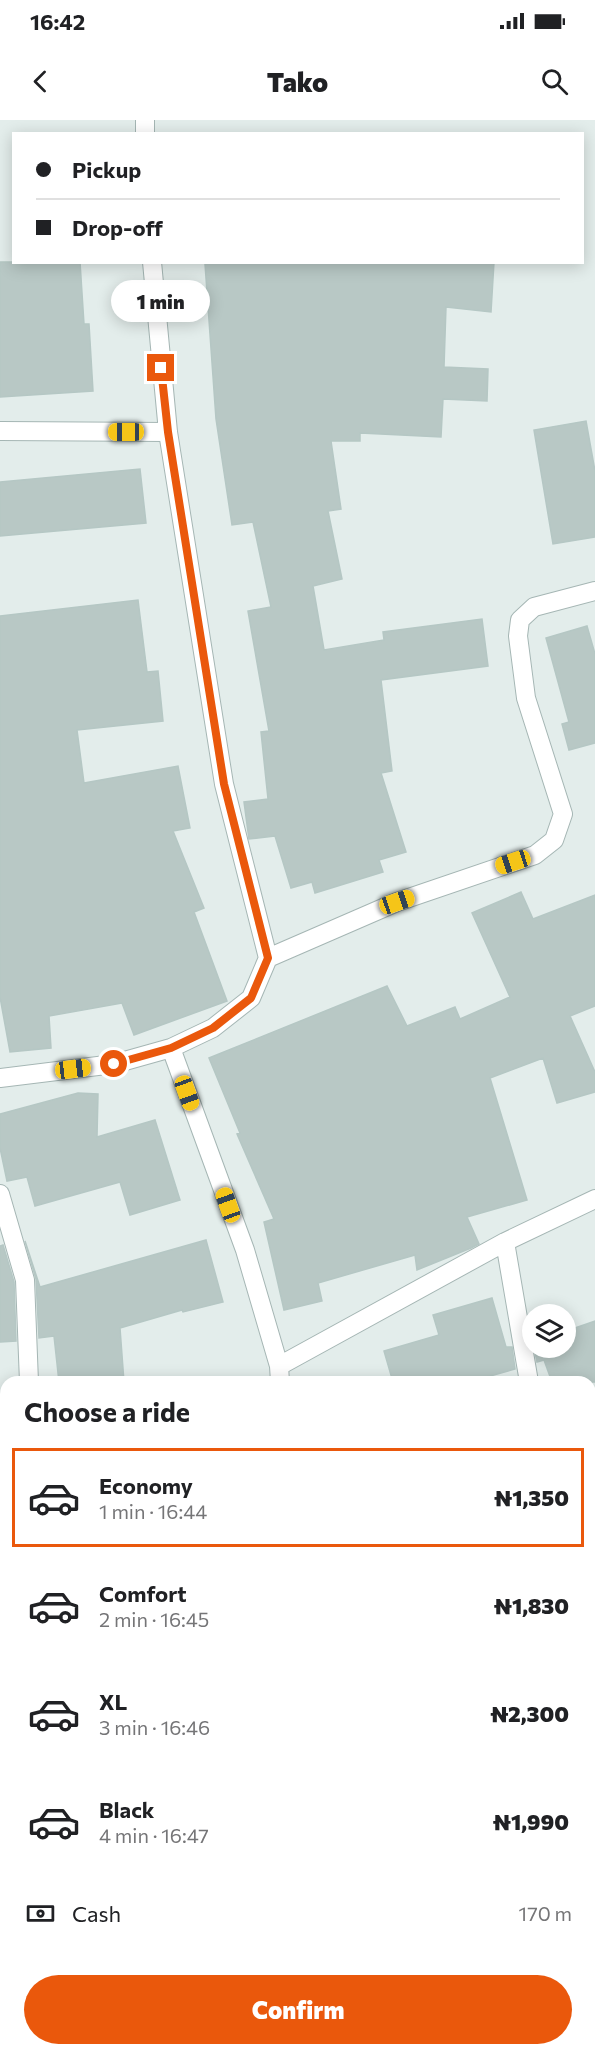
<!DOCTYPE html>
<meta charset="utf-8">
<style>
body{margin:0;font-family:Commissioner,sans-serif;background:#f6f6f6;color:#202124;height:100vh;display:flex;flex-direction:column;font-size:22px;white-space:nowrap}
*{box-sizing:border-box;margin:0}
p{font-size:20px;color:#757577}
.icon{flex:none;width:33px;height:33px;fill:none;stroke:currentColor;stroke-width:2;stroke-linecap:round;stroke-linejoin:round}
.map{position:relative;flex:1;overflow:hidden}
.details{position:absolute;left:0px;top:1256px;width:596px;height:680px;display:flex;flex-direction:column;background:#fff;border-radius:18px 18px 0 0;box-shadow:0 3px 15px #0003}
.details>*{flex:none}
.banner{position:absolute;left:12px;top:12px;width:572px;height:132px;border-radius:0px;box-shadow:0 3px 15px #0003;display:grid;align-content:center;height:132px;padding:0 24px;background:#fff}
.controls{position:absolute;left:522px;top:1184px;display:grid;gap:12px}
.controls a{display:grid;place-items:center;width:54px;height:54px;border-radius:50%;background:#fff;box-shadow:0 3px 15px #0003;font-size:30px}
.end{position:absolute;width:27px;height:27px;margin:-14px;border:8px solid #ea580c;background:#fff;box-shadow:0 0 0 3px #fff}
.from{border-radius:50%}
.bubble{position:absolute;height:42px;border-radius:21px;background:#fff;box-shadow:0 3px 15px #0003;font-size:20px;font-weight:800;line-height:42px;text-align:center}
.car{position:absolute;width:18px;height:36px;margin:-18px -9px;border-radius:8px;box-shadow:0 0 4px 2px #0007;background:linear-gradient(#f5c518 24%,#345 0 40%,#f5c518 0 76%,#345 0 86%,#f5c518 0)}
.banner b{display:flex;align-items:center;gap:21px;height:57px;font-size:22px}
.banner b+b{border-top:2px solid #e0e0e0}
.banner i{width:15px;height:15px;background:#202124}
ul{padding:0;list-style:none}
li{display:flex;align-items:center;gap:18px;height:99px;margin:0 12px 9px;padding:0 12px;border:3px solid transparent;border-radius:0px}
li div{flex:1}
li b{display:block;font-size:22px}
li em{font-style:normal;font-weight:800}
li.active{border-color:#ea580c}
li>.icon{width:54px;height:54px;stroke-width:1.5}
h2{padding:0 24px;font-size:27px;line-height:72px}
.pay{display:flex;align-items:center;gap:15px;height:66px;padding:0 24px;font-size:22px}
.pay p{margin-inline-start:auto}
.button{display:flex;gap:12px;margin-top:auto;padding:12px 24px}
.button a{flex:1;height:69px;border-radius:36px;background:#ea580c;color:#fff;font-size:24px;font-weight:800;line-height:69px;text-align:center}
.status{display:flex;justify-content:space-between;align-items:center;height:42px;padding:0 30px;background:#fff;direction:ltr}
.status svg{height:16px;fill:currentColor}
header{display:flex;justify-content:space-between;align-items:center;height:78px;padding:0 24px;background:#fff;font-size:27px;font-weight:800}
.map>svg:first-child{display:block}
.building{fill:#b8c8c5;stroke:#b5c7c4;stroke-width:1.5}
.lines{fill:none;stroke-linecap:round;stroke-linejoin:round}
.minor-casing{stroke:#a5b6b4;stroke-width:20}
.minor{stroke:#fff;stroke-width:18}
.route{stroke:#ea580c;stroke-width:8}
</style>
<div class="status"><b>16:42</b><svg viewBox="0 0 49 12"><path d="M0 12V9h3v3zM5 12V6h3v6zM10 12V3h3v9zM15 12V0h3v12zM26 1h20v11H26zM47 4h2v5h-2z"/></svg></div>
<header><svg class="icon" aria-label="back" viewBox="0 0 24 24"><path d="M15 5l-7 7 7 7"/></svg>Tako<svg class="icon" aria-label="search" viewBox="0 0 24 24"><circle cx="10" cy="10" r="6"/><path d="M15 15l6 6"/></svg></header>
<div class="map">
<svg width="595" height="1934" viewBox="0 0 595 1934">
<rect width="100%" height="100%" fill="#e3edeb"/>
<path class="building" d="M 0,142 L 80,142 L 84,204 L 89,204 L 93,271 L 0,277 Z
M 221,142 L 494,142 L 491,192 L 446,187 L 444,247 L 488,249 L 487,281 L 443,279 L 441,317 L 360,313 L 360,321 L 331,321 L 341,389 L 328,391 L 342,459 L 313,466 L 324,530 L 384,520 L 383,512 L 482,499 L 488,546 L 381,560 L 392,651 L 381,653 L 406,732 L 379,740 L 383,752 L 315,773 L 312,762 L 291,768 L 275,716 L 249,719 L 248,712 L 244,682 L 268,679 L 261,612 L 269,611 L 248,491 L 271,487 L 253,402 L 232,405 L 216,299 L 205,144 Z
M 586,301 L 595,351 L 595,417 L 553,424 L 534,310 Z
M 140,349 L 146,403 L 0,416 L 0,362 Z
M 138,480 L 147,552 L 158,551 L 163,601 L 77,610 L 84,663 L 178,646 L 190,708 L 173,711 L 204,788 L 194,792 L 227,881 L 134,915 L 122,883 L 49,896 L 51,928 L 10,932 L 0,877 L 0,496 Z
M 587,506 L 595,534 L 595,623 L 569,630 L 562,604 L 569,602 L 546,518 Z
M 521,772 L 533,799 L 595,775 L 595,886 L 570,896 L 595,952 L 595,972 L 557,983 L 543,938 L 490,958 L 527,1080 L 467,1097 L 479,1124 L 471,1128 L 417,1150 L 415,1135 L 318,1163 L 322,1181 L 284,1190 L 264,1102 L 274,1099 L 237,1014 L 240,1013 L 209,938 L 387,866 L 407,906 L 455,887 L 460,899 L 510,877 L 472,793 Z
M 78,973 L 98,974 L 97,1017 L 155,1000 L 180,1080 L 130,1095 L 120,1062 L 35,1086 L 27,1057 L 7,1061 L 0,1028 L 0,994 Z
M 206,1120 L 223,1182 L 183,1192 L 182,1190 L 120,1208 L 124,1262 L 59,1262 L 54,1216 L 39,1218 L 36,1159 L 25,1121 L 40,1167 Z
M 3,1125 L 14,1162 L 16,1221 L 0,1222 L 0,1126 Z
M 492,1178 L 506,1227 L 512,1227 L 515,1249 L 469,1262 L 393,1262 L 384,1231 L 439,1215 L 433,1195 Z
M 595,1201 L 595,1262 L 552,1262 L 544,1240 L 537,1242 L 534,1227 L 566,1227 L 566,1211 Z"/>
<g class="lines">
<g class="minor-casing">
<path id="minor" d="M 145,0 L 145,14
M 0,311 L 168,312
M 268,838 L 397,782 L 535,735 L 554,720 L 563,694 L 526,578 L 518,516 L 520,500 L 534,487 L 595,471
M 171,928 L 245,1130 L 279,1246 L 280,1262
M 0,958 L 114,944 L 171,928 L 213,908 L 251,878 L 268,838 L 224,664 L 168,312 L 152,142
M 0,1074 L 25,1160 L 29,1262
M 505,1122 L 529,1262
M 279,1246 L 505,1122 L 595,1079
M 590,1351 L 595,1365
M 0,1356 L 6,1353
M 590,1522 L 595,1524
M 0,1886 L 6,1887
M 286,1929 L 322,1934"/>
</g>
<use href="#minor" class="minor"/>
</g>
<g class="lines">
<path class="route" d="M 114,944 L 171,928 L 213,908 L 251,878 L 268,838 L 224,664 L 168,312 L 161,248"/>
</g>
</svg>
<div class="controls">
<a><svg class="icon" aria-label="layers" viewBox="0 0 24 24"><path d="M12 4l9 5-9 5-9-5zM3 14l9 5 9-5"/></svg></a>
</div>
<i class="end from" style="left:114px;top:944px"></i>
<i class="end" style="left:161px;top:248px"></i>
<div class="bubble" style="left:111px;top:160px;width:99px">1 min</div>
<i class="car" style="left:126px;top:312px;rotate:270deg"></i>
<i class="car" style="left:513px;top:742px;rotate:252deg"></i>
<i class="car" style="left:397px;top:782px;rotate:71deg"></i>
<i class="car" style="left:73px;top:949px;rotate:83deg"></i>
<i class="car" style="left:187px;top:973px;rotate:160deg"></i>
<i class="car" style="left:228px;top:1085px;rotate:340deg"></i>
<div class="banner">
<b><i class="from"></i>Pickup</b>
<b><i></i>Drop-off</b>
</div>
<section class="details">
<h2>Choose a ride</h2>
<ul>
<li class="active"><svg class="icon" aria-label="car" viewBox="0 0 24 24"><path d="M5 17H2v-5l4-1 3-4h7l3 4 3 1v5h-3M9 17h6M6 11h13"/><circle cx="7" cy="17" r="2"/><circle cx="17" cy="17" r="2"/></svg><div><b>Economy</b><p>1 min · 16:44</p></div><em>₦1,350</em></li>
<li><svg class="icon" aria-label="car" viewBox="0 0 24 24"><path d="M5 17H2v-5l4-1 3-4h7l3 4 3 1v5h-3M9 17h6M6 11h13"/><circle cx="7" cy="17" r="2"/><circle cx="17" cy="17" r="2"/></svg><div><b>Comfort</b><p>2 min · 16:45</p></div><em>₦1,830</em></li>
<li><svg class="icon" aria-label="car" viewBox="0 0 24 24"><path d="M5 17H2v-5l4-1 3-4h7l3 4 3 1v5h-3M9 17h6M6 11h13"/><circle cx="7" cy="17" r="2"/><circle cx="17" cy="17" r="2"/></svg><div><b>XL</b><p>3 min · 16:46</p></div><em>₦2,300</em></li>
<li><svg class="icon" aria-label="car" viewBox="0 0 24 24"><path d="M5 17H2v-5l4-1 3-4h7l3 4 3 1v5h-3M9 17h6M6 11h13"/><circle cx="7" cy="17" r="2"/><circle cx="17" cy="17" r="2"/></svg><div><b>Black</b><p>4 min · 16:47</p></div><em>₦1,990</em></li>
</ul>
<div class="pay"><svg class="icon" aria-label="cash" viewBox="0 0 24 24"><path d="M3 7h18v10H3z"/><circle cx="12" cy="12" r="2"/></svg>Cash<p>170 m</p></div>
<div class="button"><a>Confirm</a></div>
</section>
</div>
